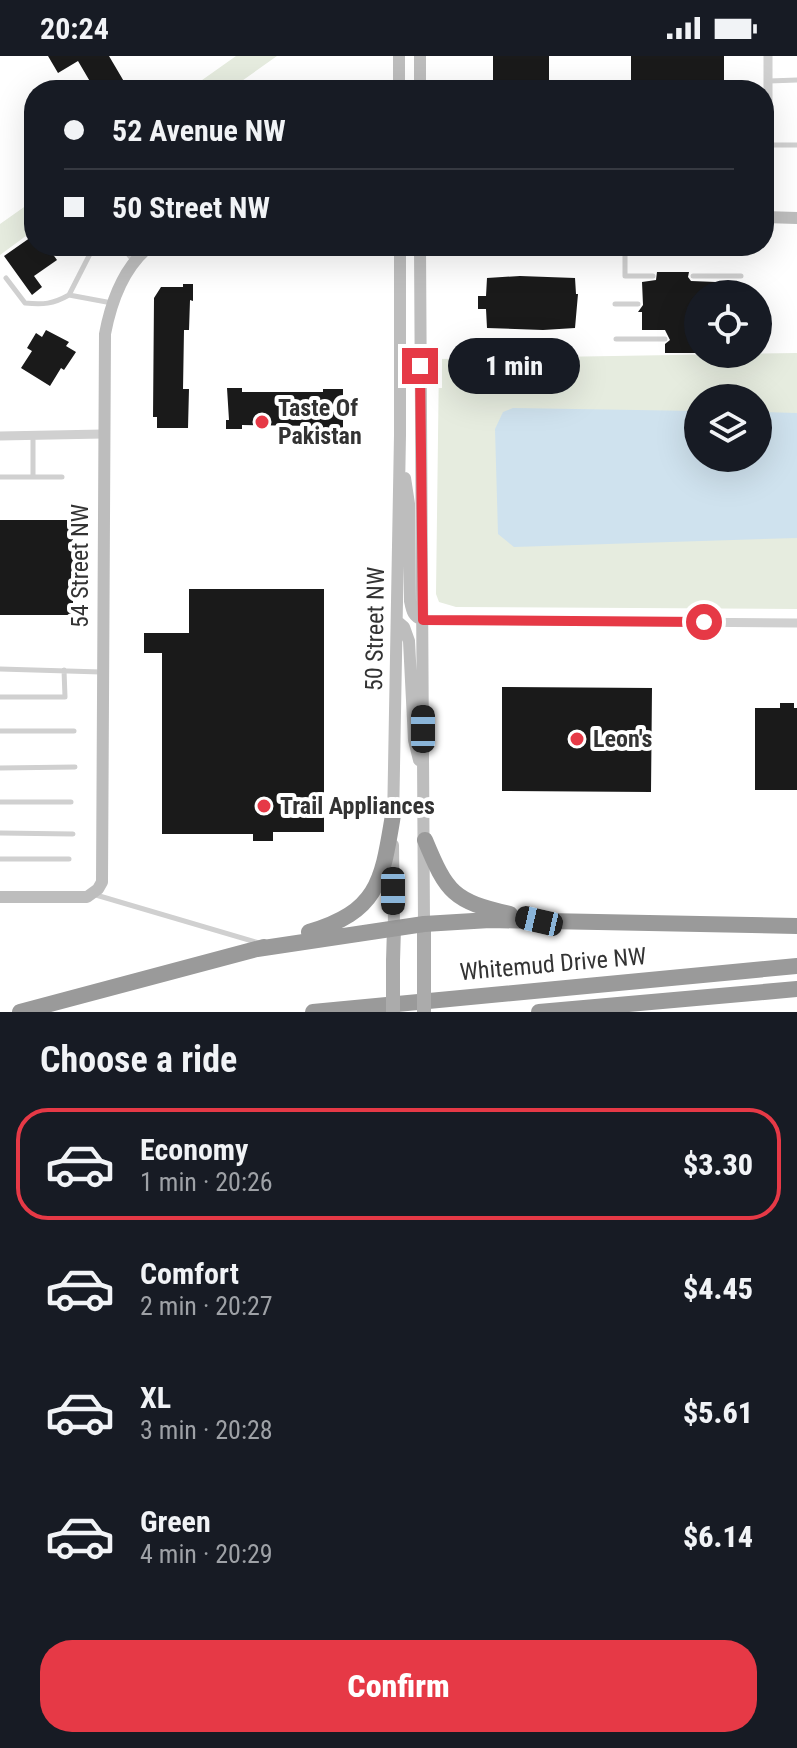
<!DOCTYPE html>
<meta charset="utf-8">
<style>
body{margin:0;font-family:"Roboto Condensed",sans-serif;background:#20242c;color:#f1f3f6;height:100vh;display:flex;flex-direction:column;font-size:30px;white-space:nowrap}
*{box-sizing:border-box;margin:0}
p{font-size:26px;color:#9ea1a6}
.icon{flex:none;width:44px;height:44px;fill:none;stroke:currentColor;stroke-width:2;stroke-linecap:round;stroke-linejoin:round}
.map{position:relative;height:956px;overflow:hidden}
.details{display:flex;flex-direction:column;background:#171b24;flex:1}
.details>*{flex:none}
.guide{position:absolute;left:24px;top:24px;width:750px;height:176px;border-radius:32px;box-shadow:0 8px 32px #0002;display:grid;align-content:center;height:176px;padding:0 40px;background:#171b24}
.fabs{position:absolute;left:684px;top:224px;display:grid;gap:16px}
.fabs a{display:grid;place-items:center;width:88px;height:88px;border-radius:50%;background:#171b24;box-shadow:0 8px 32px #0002;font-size:40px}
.end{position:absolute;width:36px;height:36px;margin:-18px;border:10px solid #e63946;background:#fff;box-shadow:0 0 0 4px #fff}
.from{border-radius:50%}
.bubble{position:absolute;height:56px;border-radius:28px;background:#171b24;box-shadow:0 8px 32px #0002;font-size:26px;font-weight:800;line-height:56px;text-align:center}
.car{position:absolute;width:24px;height:48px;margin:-24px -12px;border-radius:10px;box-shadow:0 0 6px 2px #0007;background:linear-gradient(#222 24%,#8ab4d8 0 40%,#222 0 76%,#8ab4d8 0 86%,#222 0)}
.guide b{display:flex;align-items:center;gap:28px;height:76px;font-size:30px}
.guide b+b{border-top:2px solid #363941}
.guide i{width:20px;height:20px;background:#f1f3f6}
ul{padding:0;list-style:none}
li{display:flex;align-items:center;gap:24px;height:112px;margin:0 16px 12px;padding:0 24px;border:4px solid transparent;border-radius:32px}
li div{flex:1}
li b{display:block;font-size:30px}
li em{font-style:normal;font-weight:800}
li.current{border-color:#e63946}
li>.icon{width:72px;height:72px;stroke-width:1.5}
h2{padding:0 40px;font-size:36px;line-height:96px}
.action{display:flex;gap:16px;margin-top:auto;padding:16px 40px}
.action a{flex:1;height:92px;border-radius:32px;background:#e63946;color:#fff;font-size:32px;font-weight:800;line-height:92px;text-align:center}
.status{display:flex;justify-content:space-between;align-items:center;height:56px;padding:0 40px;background:#171b24;direction:ltr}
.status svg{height:22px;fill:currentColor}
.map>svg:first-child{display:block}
.green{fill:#e6ecdf;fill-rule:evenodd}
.water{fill:#cfe2ee}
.building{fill:#1a1a1a}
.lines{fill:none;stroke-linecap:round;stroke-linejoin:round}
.lane{stroke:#d0d0d0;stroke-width:5}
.street{stroke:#d0d0d0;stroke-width:9}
.secondary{stroke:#bdbdbd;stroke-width:12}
.primary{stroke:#ababab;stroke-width:14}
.highway{stroke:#9a9a9a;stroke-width:16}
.primary-bridge{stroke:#ababab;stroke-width:14}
.route{stroke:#e63946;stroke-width:10}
.poi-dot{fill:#e63946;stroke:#fff;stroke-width:3}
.labels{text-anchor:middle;stroke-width:8;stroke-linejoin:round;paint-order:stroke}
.poi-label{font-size:24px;font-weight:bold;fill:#333;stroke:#fff;text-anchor:start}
.street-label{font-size:24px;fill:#333;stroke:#fff}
</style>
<div class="status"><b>20:24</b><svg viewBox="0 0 49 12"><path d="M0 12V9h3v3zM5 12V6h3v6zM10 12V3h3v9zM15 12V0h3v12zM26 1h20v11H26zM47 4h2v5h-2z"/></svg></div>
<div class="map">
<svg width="797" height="956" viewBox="0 0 797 956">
<rect width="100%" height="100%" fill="#fff"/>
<path class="green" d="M 236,0 L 277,0 L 229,34 L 188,34 Z
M 34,144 L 34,174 L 0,199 L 0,168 Z
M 797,297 L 797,553 L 456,551 L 439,546 L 436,538 L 439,303 ZM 698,342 L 758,342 L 758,402 L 698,402 Z"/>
<path class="water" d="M 513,352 L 698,355 L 698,402 L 758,402 L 758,356 L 797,357 L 797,482 L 514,491 L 498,478 L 495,373 L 503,356 Z"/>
<path class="building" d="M 48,0 L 109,0 L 129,34 L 95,34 L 78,5 L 58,17 Z
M 493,0 L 549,0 L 549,34 L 493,34 Z
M 631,0 L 724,0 L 724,34 L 631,34 Z
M 34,179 L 34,190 L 47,190 L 57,204 L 34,220 L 42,231 L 32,239 L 4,200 Z
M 657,216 L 689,216 L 688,221 L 691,225 L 716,226 L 711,230 L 716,238 L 698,238 L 698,297 L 665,297 L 665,288 L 670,284 L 665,274 L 642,274 L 642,256 L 638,256 L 643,249 L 642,226 L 656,224 Z
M 520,220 L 575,222 L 576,238 L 578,238 L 575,272 L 543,274 L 487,272 L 486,253 L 478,253 L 478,240 L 486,240 L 487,222 Z
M 183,228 L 193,228 L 193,245 L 190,244 L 189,274 L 184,274 L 183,333 L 189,333 L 188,372 L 157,372 L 157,361 L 153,361 L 154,242 L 161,231 L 183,231 Z
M 46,274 L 69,286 L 66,290 L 76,296 L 64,314 L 61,312 L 50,330 L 21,312 L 32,295 L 27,292 L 36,277 L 42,281 Z
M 227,332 L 242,332 L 242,336 L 323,336 L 323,333 L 343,333 L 343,374 L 323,373 L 323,370 L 242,369 L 242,373 L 226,373 L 226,364 L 229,364 Z
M 0,464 L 73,464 L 73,559 L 0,559 Z
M 189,533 L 324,533 L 324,776 L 273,776 L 273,785 L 253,785 L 253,778 L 162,778 L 162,597 L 144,597 L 144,577 L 189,577 Z
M 502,631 L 652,632 L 651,736 L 502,735 Z
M 780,647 L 794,647 L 794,652 L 797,652 L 797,734 L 755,734 L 755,652 L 780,652 Z"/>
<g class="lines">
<path class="lane" d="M 769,25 L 797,24
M 768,89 L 797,89
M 94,190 L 69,239 L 112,247
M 121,190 L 134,205
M 625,198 L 625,220 L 653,220
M 693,220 L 741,220
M 6,222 L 25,247 C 43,249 53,248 69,239
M 716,231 L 741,231
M 615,248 L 638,248
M 616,283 L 665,283
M 33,380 L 33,421
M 0,421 L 62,421
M 0,613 L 101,616
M 0,641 L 65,641 L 64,614
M 0,675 L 74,675
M 0,712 L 75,711
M 0,746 L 71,746
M 0,777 L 73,778
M 0,803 L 69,803
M 96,839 L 259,887"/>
<path class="street" d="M 768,0 L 768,161
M 0,380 L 103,378
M 423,564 L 797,567"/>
<path class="secondary" d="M 399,0 L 399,34
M 420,0 L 420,34
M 764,161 L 797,162
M 420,190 L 424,868
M 405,422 L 409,448 L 410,545 C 412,555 413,561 423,564
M 397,565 L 404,571 L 409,585 L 414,684 L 419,704
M 393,767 L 400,379 L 400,190
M 393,789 L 394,872
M 0,841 L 87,841 L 98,833 L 102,826 L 105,278 C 111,246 124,211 150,190"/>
<path class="primary" d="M 424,897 L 424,868
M 393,905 L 394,872"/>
<path class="highway" d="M 425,784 C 447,837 453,845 510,858
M 309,876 C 379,855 382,825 393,759
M 257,893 L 424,868 L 490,864 L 797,870
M 20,956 L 264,891
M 313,956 L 797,910
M 539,956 L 797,933"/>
<path class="primary-bridge" d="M 424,897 L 424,956
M 393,905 L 393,956"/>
</g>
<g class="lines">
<path class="route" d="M 420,310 L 423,564 L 704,566"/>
</g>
<g class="poi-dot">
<circle cx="262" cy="366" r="8"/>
<circle cx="577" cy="683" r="8"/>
<circle cx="264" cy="750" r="8"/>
</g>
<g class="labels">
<g class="poi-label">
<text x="278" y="360">Taste Of<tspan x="278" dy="28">Pakistan</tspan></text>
<text x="593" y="691">Leon's</text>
<text x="280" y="758">Trail Appliances</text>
</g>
<g class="street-label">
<text transform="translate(80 510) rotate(-90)" y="8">54 Street NW</text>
<text transform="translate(375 573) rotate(-89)" y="8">50 Street NW</text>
<text transform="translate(553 908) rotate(-5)" y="8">Whitemud Drive NW</text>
</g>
</g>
</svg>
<div class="fabs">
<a><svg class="icon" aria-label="locate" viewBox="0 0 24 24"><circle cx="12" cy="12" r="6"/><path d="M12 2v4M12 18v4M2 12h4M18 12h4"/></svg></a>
<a><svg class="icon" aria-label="layers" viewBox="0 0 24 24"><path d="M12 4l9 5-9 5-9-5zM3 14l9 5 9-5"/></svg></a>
</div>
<i class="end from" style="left:704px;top:566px"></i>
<i class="end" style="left:420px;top:310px"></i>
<div class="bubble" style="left:448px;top:282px;width:132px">1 min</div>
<i class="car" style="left:423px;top:673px;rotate:0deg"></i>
<i class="car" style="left:393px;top:835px;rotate:180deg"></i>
<i class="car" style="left:539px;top:865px;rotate:283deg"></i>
<div class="guide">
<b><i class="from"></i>52 Avenue NW</b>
<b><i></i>50 Street NW</b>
</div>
</div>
<section class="details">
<h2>Choose a ride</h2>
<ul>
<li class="current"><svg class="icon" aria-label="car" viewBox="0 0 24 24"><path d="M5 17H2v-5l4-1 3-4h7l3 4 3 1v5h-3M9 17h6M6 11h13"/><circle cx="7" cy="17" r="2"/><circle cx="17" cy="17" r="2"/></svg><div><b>Economy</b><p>1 min · 20:26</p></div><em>$3.30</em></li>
<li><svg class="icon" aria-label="car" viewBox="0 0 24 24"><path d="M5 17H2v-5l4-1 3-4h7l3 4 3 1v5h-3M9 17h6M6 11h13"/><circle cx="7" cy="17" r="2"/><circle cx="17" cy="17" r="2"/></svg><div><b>Comfort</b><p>2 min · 20:27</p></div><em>$4.45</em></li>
<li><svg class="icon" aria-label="car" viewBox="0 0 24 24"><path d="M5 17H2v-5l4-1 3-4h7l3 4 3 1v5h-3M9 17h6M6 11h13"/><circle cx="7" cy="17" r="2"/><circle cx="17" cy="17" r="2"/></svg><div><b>XL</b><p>3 min · 20:28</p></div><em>$5.61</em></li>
<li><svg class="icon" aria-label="car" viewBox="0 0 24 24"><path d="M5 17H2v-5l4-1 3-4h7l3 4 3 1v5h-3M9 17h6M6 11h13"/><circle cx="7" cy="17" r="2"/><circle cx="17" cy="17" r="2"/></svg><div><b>Green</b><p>4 min · 20:29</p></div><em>$6.14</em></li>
</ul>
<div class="action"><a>Confirm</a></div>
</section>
